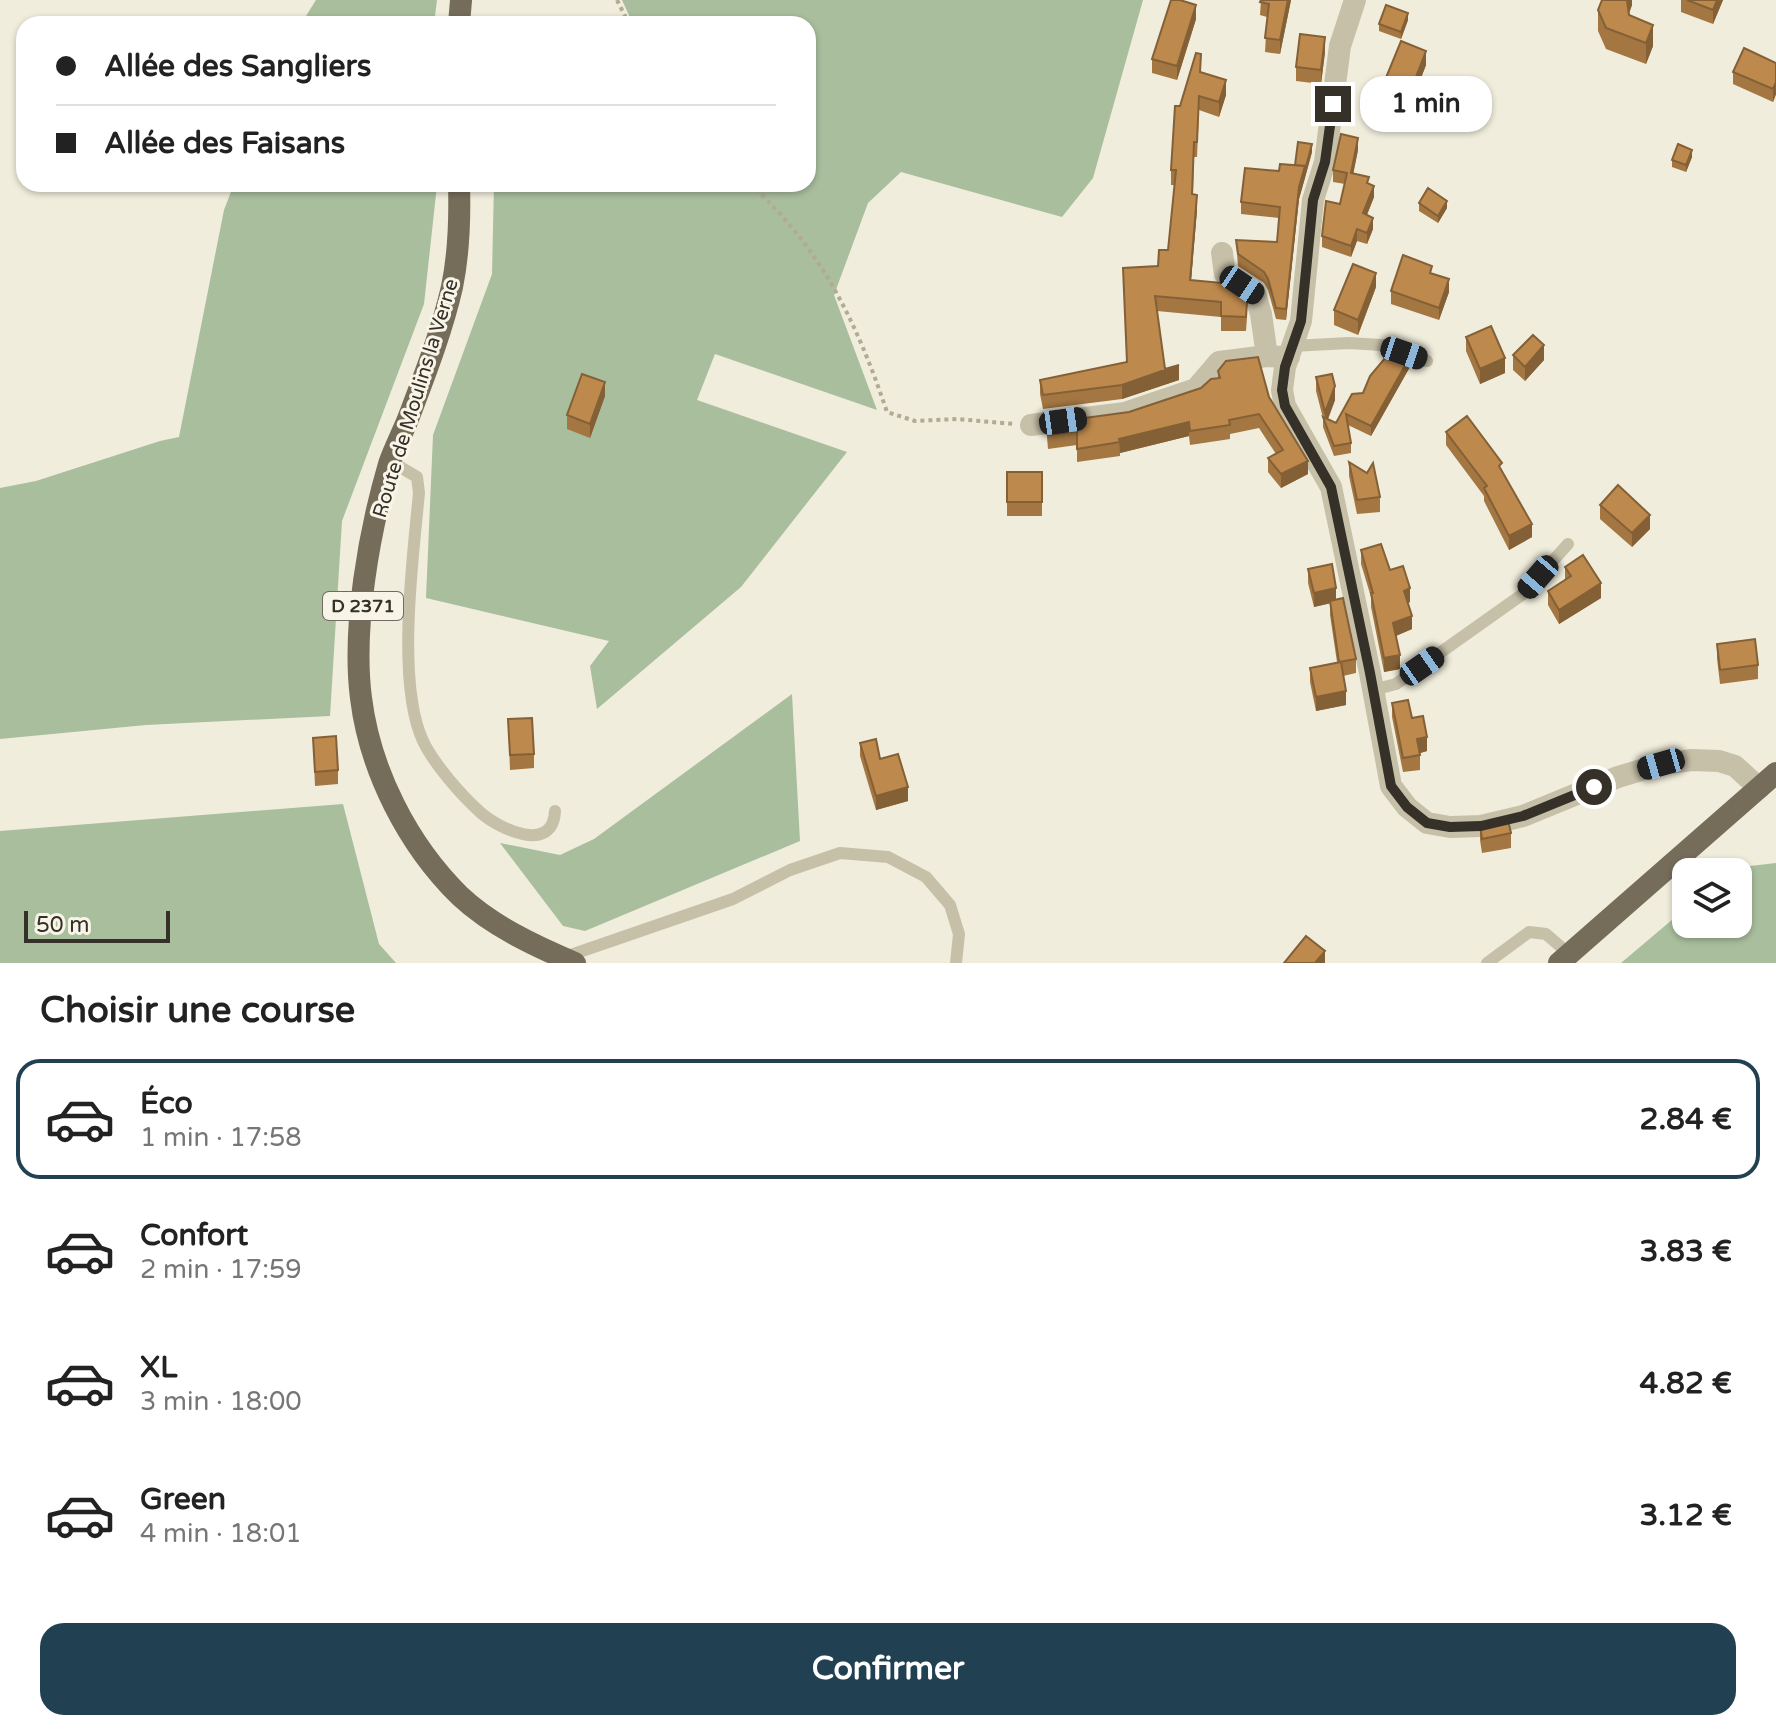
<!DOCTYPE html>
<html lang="fr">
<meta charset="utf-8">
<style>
body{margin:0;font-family:"Varela Round",sans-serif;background:#f2f2f2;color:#222;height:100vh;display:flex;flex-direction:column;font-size:30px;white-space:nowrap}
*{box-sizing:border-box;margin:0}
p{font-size:26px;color:#767676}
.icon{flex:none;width:44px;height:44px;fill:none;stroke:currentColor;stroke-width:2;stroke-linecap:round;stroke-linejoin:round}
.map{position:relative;height:963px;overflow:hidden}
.sheet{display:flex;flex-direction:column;background:#fff;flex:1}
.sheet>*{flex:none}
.banner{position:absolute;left:16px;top:16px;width:800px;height:176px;border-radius:24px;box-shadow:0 2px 6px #0004;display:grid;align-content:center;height:176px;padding:0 40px;background:#fff}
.tools{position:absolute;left:1672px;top:858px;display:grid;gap:16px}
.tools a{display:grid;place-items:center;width:80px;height:80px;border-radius:16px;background:#fff;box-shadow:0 2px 6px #0004;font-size:40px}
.scale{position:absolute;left:24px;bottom:20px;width:146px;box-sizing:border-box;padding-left:8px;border:4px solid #353028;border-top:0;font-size:22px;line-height:28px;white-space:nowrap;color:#353028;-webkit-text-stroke:6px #f8f5e8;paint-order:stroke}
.end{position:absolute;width:36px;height:36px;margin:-18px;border:10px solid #353028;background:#fff;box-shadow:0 0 0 4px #fff}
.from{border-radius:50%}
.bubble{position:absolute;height:56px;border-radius:24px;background:#fff;box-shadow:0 2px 6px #0004;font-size:26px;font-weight:700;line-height:56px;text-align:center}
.car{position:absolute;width:24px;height:48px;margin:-24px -12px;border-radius:10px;box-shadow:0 0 6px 2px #0007;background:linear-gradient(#222 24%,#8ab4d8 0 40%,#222 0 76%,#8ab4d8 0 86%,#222 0)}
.banner b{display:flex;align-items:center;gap:28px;height:76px;font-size:30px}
.banner b+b{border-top:2px solid #e0e0e0}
.banner i{width:20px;height:20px;background:#222}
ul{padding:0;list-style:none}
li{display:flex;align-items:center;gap:24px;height:120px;margin:0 16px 12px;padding:0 24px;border:4px solid transparent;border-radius:24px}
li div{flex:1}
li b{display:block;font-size:30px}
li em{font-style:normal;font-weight:700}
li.active{border-color:#214153}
li>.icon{width:72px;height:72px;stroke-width:1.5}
h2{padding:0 40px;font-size:36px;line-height:96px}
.action{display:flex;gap:16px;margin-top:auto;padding:16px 40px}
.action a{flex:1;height:92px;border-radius:24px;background:#214153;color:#fff;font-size:32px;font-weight:700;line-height:92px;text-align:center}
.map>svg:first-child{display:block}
.green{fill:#a9be9d}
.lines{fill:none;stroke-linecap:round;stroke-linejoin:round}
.path{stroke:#b3aa93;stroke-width:4;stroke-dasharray:4 4;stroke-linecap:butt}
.service{stroke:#c7c0a9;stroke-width:12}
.minor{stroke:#c7c0a9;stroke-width:22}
.primary{stroke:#766c5a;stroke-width:22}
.wall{fill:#a37642}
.shaded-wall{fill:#846036}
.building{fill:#bd894d;stroke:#846036;stroke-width:2}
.route{stroke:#353028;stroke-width:10}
.labels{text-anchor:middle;stroke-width:6;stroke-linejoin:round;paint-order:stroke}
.shield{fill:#f8f5e8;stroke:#706b62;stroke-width:2}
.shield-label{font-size:18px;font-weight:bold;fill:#353028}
.street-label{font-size:20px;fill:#353028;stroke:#f8f5e8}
</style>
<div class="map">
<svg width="1776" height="963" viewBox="0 0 1776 963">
<rect width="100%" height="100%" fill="#f0eddc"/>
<path class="green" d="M 316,0 L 437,0 L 434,24 L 301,24 Z
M 622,0 L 1143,0 L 1093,178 L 1062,217 L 901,172 L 868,203 L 834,295 L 877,410 L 715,354 L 697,400 L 847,452 L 741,587 L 597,709 L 590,666 L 609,641 L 426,598 L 433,435 L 492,274 L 494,184 L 808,184 L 808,24 L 633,24 Z
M 234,184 L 325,184 L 325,191 L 437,185 L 424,304 L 342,521 L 330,716 L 146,725 L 0,739 L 0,488 L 36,481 L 160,441 L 179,437 L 224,210 Z
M 792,694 L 800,841 L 585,931 L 563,926 L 500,843 L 560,855 L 594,839 Z
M 343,804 L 379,944 L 396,963 L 0,963 L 0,831 Z
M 1776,863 L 1776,963 L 1621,963 L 1686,908 L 1686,924 L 1738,924 L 1738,872 L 1728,872 L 1733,868 Z"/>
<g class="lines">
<path class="path" d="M 617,0 L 629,24
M 750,184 C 822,249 857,323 887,412 L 915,421 L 957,419 L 1014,424"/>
<path class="service" d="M 1292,346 L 1349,343 L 1381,345 L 1427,361
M 390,461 L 417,477 L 419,493 C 413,557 396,683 423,741 C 434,764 461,795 480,812 C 500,830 553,854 555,811
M 1373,690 L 1396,684 L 1523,594 L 1568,544
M 562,958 L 733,899 L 790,870 L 840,853 L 888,857 L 926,877 L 950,905 L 959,934 L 956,963
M 1487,963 L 1529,932 L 1546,934 L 1569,954"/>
<path class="minor" d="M 1355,0 L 1340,46 L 1325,162 L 1313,200 L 1301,321 L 1285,367 L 1282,390 L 1285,406 L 1331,487 L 1370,673 L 1391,786 L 1407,807 L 1427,823 L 1450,827 L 1481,826 L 1523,816 L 1618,777 L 1661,764 L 1692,760 L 1719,761 L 1735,766 L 1759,788
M 1222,253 L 1225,274 L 1255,294 L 1261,314 L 1267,356
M 1031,425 L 1125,413 L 1196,389 L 1219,362 L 1267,356 L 1289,357"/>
<path class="primary" d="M 459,24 L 461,0
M 459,184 C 460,218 459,253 452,287 C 442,331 424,377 408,419 C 402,434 394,449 389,464 C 369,532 352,628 361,698 C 370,771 408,845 460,896 C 492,926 535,946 575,963
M 1559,963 L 1776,773"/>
</g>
<path class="wall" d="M 1261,0 L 1291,0 L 1280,54 L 1265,52 L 1267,17 L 1260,15 Z
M 1632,0 L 1632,5 L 1629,14 L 1653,46 L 1646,64 L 1606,49 L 1598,31 L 1598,10 Z
M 1681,0 L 1723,0 L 1713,24 L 1681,12 Z
M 1196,19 L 1177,80 L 1152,73 L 1152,59 Z
M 1408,20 L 1401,39 L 1379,31 L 1379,24 Z
M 1325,52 L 1321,84 L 1296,81 L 1296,67 Z
M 1776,63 L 1776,94 L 1773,102 L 1733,84 L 1733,72 Z
M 1426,65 L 1409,109 L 1383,99 L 1383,85 Z
M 1201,72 L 1226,95 L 1219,117 L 1199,110 L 1197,157 L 1194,157 L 1193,194 L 1197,210 L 1191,280 L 1247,317 L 1246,331 L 1221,331 L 1221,317 L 1157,311 L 1165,369 L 1179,380 L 1122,399 L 1043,409 L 1040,394 L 1040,380 L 1127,362 L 1123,268 L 1158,266 L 1168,250 L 1175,185 L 1171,185 L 1171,170 L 1180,106 Z
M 1358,150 L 1353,174 L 1369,184 L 1374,197 L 1367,215 L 1373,229 L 1367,244 L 1357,241 L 1351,257 L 1322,247 L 1322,236 L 1340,204 L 1345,184 L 1333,182 L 1333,170 Z
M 1312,152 L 1299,199 L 1286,320 L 1276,319 L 1268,290 L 1264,283 L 1238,266 L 1236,240 L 1277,242 L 1279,218 L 1241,214 L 1241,202 L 1279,171 L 1295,165 Z
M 1692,157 L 1686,172 L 1672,167 L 1672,160 Z
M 1419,203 L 1447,208 L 1438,223 L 1419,211 Z
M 1432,274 L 1449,292 L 1439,320 L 1391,304 L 1391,291 Z
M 1376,287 L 1358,335 L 1334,325 L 1334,310 Z
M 1466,337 L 1505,373 L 1480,384 L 1466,351 Z
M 1513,355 L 1544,360 L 1525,381 L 1513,370 Z
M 1411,365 L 1371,436 L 1348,425 L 1351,443 L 1351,453 L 1334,456 L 1323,427 L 1323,418 L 1316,391 L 1316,377 L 1335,400 L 1328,419 L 1336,423 L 1363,393 Z
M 1218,371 L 1269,397 L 1308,474 L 1281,488 L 1268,472 L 1268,458 L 1276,454 L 1259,428 L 1230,434 L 1230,439 L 1190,445 L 1189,436 L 1120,453 L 1120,456 L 1077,462 L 1077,445 L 1048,449 L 1047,437 L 1047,423 L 1129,412 L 1201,388 L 1218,378 Z
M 605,396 L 590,438 L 567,429 L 567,415 Z
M 1446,432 L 1502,472 L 1532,537 L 1509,550 L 1484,501 L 1484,496 L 1446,445 Z
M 1349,462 L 1380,497 L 1380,512 L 1357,514 L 1349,476 Z
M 1007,472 L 1042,472 L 1042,516 L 1007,516 Z
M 1600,505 L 1650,529 L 1632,547 L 1600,519 Z
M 1361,550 L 1390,570 L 1410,602 L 1408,603 L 1412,629 L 1396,636 L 1400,669 L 1384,672 L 1371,607 L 1371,597 L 1361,564 Z
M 1565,567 L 1601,598 L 1559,624 L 1548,605 L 1548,591 L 1565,580 Z
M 1308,569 L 1336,600 L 1356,659 L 1356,673 L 1343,676 L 1346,705 L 1316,711 L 1310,682 L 1310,668 L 1337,662 L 1330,615 L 1330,603 L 1314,607 L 1308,583 Z
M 1717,644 L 1758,665 L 1758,679 L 1720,684 L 1717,658 Z
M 1392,703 L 1412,718 L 1427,751 L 1420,753 L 1420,770 L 1403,772 L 1392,717 Z
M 508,719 L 534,754 L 534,768 L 510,770 Z
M 313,738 L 338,770 L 338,784 L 315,786 Z
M 860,743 L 880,759 L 908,801 L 876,810 L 860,756 Z
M 1480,826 L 1511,833 L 1511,848 L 1482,853 L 1480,840 Z"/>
<path class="shaded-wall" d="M 1288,0 L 1291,0 L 1280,54 L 1280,40 Z
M 1626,0 L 1632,0 L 1632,5 L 1626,20 Z
M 1717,0 L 1723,0 L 1713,24 L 1713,10 Z
M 1196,5 L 1196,19 L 1177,80 L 1177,66 Z
M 1408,13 L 1408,20 L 1401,39 L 1401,32 Z
M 1653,25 L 1653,46 L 1646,64 L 1646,43 Z
M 1325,37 L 1325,52 L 1321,84 L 1321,70 Z
M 1426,51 L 1426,65 L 1409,109 L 1409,95 Z
M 1226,80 L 1226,95 L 1219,117 L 1219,102 Z
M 1776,82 L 1776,94 L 1773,102 L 1773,89 Z
M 1358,138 L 1358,150 L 1351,185 L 1351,173 Z
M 1312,144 L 1312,152 L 1305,178 L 1305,170 Z
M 1692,150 L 1692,157 L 1686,172 L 1686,165 Z
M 1305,166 L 1305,178 L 1299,199 L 1286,320 L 1286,309 L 1299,187 Z
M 1374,186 L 1374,197 L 1363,224 L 1363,213 Z
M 1197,195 L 1197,210 L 1190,294 L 1190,280 Z
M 1447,201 L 1447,208 L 1438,223 L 1438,216 Z
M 1373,218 L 1373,229 L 1367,244 L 1367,233 Z
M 1357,229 L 1357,241 L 1351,257 L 1351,246 Z
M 1376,273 L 1376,287 L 1358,335 L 1358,320 Z
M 1449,279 L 1449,292 L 1439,320 L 1439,308 Z
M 1544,345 L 1544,360 L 1525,381 L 1525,367 Z
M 1411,355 L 1411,365 L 1371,436 L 1371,426 Z
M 1505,358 L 1505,373 L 1480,384 L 1480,369 Z
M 1179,365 L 1179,380 L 1122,399 L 1122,385 Z
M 605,382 L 605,396 L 590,438 L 590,424 Z
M 1335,386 L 1335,400 L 1326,424 L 1325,412 Z
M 1189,422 L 1189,436 L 1120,453 L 1119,439 Z
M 1308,461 L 1308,474 L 1281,488 L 1281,474 Z
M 1650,515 L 1650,529 L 1632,547 L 1632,533 Z
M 1532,524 L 1532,537 L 1509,550 L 1509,536 Z
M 1601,583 L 1601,598 L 1559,624 L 1559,610 Z
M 1336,588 L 1336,602 L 1314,607 L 1314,593 Z
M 1410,588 L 1410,602 L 1404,604 L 1404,591 Z
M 1412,616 L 1412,629 L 1393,637 L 1393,623 Z
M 1400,655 L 1400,669 L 1384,672 L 1384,658 Z
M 1346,691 L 1346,705 L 1316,711 L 1316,697 Z
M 1427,737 L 1427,751 L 1417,754 L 1417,739 Z
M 908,787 L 908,801 L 876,810 L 876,796 Z
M 1325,951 L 1325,963 L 1315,963 Z"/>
<path class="building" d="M 1171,0 L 1180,0 L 1196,5 L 1177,66 L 1152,59 Z
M 1261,0 L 1288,0 L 1280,40 L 1265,38 L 1269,4 L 1260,2 Z
M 1602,0 L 1627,0 L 1629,15 L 1653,25 L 1646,43 L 1606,28 L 1598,10 Z
M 1687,0 L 1717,0 L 1713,10 Z
M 1386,5 L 1408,13 L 1401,32 L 1379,24 Z
M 1300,34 L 1325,37 L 1321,70 L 1296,67 Z
M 1401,41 L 1426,51 L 1409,95 L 1383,85 Z
M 1744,48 L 1776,63 L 1776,82 L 1773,89 L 1733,72 Z
M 1196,53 L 1201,54 L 1200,72 L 1226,80 L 1219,102 L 1199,96 L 1197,142 L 1194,142 L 1192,194 L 1197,195 L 1190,280 L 1222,283 L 1223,276 L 1226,277 L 1243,288 L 1247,302 L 1246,317 L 1221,316 L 1221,302 L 1155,296 L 1165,369 L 1179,365 L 1122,385 L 1043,395 L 1040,380 L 1127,362 L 1123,268 L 1158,266 L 1159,250 L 1168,250 L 1176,170 L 1171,170 L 1175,106 L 1180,106 Z
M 1341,134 L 1358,138 L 1351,173 L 1369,177 L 1367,183 L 1374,186 L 1363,213 L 1373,218 L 1367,233 L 1357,229 L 1351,246 L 1322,236 L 1326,201 L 1340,204 L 1347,173 L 1333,170 Z
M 1298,142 L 1312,144 L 1305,170 L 1305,166 L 1295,165 Z
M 1678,144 L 1692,150 L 1686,165 L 1672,160 Z
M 1280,164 L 1305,166 L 1299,187 L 1286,309 L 1276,308 L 1268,279 L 1264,272 L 1238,254 L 1236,240 L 1277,242 L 1280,207 L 1241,202 L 1245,168 L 1279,171 Z
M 1428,188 L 1447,201 L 1438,216 L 1419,203 Z
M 1403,255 L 1432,266 L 1430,273 L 1449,279 L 1439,308 L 1391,291 Z
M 1353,264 L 1376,273 L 1358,320 L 1334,310 Z
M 1491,326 L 1505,358 L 1480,369 L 1466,337 Z
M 1533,335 L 1544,345 L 1525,367 L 1513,355 Z
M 1396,350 L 1411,355 L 1371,426 L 1346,414 L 1351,443 L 1334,446 L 1323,417 L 1336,423 L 1352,394 L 1363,393 L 1370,376 L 1391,351 L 1395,353 Z
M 1258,357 L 1269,397 L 1308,461 L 1281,474 L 1268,458 L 1283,450 L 1259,414 L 1229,420 L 1230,425 L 1190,431 L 1189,422 L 1119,439 L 1120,442 L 1077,449 L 1077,431 L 1048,435 L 1047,423 L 1129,412 L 1201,388 L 1211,379 L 1220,378 L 1218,371 L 1226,361 Z
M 582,374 L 605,382 L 590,424 L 567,415 Z
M 1332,374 L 1335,386 L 1325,412 L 1316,377 Z
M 1467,416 L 1502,463 L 1499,466 L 1532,524 L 1509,536 L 1484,488 L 1487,486 L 1446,432 Z
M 1349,462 L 1367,473 L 1373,463 L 1380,497 L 1357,500 Z
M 1007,472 L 1042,472 L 1042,502 L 1007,502 Z
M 1618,485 L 1650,515 L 1632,533 L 1600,505 Z
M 1381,544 L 1390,570 L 1403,566 L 1410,588 L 1404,591 L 1412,616 L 1393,623 L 1400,655 L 1384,658 L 1371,593 L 1373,593 L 1361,550 Z
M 1583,555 L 1601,583 L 1559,610 L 1548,591 L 1571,576 L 1565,567 Z
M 1332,564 L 1336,588 L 1314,593 L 1308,569 Z
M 1343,598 L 1356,659 L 1339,662 L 1330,601 Z
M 1755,639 L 1758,665 L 1720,670 L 1717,644 Z
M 1341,662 L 1346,691 L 1316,697 L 1310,668 Z
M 1408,700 L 1412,718 L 1423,716 L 1427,737 L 1417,739 L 1420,755 L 1403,758 L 1392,703 Z
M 532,718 L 534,754 L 510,755 L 508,719 Z
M 336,736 L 338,770 L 315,772 L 313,738 Z
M 876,739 L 880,759 L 898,754 L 908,787 L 876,796 L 860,743 Z
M 1508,820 L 1511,833 L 1482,839 L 1480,826 Z
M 1306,936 L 1325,951 L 1315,963 L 1284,963 Z"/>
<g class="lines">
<path class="route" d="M 1333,104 L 1325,162 L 1313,200 L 1301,321 L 1285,367 L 1282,390 L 1285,406 L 1331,487 L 1370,673 L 1391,786 L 1407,807 L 1427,823 L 1450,827 L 1481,826 L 1523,816 L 1594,787"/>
</g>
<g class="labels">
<rect class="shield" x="323" y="592" width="80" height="28" rx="6"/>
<g class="shield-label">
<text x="363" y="612">D 2371</text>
</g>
<g class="street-label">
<text transform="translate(415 398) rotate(-73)" y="7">Route de Moulins la Verne</text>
</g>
</g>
</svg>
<div class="tools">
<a><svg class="icon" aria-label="layers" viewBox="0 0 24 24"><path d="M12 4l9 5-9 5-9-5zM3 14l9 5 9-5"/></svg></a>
</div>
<div class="scale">50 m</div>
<i class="end from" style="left:1594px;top:787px"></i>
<i class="end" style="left:1333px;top:104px"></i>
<div class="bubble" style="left:1360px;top:76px;width:132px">1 min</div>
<i class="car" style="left:1242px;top:285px;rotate:124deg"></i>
<i class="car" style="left:1404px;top:353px;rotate:109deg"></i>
<i class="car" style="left:1063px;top:421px;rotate:82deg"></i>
<i class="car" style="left:1538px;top:577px;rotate:221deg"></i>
<i class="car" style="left:1422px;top:666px;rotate:55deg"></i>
<i class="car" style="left:1661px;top:764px;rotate:254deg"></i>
<div class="banner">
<b><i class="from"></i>Allée des Sangliers</b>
<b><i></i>Allée des Faisans</b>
</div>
</div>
<section class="sheet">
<h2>Choisir une course</h2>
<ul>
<li class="active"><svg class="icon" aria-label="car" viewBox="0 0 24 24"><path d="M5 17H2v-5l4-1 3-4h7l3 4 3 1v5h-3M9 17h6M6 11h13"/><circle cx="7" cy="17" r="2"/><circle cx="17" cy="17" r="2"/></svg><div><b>Éco</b><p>1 min · 17:58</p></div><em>2.84 €</em></li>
<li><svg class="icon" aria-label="car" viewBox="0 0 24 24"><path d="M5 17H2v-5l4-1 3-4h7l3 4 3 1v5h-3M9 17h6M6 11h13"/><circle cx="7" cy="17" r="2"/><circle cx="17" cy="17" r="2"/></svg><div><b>Confort</b><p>2 min · 17:59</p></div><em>3.83 €</em></li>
<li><svg class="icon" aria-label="car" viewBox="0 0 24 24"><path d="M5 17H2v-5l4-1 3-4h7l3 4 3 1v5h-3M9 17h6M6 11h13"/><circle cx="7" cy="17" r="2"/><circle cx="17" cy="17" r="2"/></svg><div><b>XL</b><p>3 min · 18:00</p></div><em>4.82 €</em></li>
<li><svg class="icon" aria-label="car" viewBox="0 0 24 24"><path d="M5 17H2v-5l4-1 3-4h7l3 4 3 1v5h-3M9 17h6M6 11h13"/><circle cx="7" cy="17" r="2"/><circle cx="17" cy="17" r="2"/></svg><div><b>Green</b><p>4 min · 18:01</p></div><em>3.12 €</em></li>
</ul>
<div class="action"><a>Confirmer</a></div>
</section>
